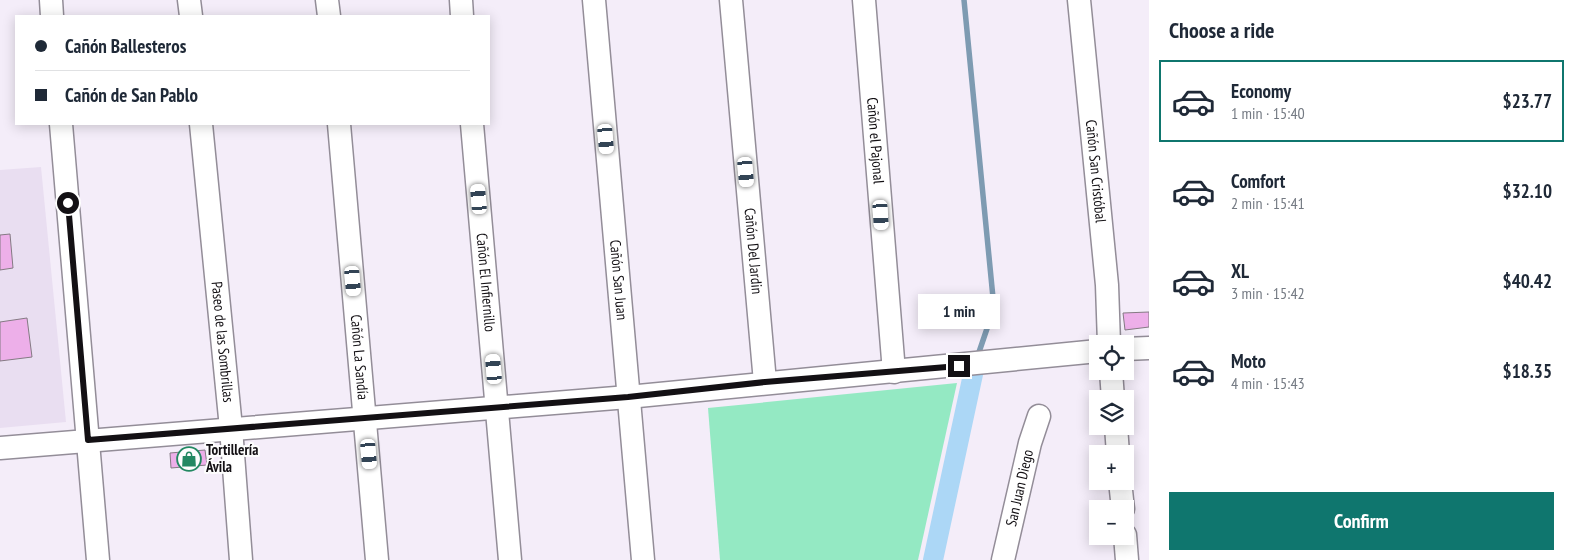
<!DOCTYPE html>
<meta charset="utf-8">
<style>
body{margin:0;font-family:"PT Sans Narrow",sans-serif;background:#f6f6f7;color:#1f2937;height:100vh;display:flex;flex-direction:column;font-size:19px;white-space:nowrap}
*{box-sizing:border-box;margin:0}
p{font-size:16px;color:#747a83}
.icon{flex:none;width:28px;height:28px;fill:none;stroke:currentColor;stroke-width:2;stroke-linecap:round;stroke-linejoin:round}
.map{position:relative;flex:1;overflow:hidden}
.details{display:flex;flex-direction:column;background:#fff;width:425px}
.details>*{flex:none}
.top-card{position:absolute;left:15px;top:15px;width:475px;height:110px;border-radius:0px;box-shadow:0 2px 12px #0003;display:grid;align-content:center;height:110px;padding:0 20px;background:#fff}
.buttons{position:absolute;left:1089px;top:335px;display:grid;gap:10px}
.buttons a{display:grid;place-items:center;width:45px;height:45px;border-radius:0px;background:#fff;box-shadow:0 2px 12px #0003;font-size:25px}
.end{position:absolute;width:22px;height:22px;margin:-11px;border:6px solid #131014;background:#fff;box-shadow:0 0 0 2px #fff}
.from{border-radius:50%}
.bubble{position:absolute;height:35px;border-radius:0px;background:#fff;box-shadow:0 2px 12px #0003;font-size:16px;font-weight:800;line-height:35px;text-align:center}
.car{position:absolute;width:15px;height:30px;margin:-15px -8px;border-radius:6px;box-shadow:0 0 4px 1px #0007;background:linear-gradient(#fff 24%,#345 0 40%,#fff 0 76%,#345 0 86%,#fff 0)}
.top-card b{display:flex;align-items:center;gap:18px;height:48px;font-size:19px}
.top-card b+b{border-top:1px solid #e0e1e3}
.top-card i{width:12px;height:12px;background:#1f2937}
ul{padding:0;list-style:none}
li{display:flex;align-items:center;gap:15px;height:82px;margin:0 10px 8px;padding:0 10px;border:2px solid transparent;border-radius:0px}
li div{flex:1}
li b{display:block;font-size:19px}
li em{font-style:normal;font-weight:800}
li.on{border-color:#0f766e}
li>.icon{width:45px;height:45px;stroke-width:1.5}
h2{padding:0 20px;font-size:22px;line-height:60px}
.action{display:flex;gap:10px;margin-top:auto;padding:10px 20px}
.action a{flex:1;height:58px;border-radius:0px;background:#0f766e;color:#fff;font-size:20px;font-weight:800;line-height:58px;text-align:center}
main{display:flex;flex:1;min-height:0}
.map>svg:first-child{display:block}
.built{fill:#e9def1}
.green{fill:#94e9c3}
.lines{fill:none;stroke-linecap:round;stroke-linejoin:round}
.stream{stroke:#7e9bb2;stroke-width:5.5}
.canal{stroke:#acd7f6;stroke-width:20}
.building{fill:#edafe9;stroke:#847a83}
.minor-casing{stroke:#938d98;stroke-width:25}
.minor{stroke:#fff;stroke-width:22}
.route{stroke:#131014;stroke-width:6}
.labels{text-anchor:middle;stroke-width:4;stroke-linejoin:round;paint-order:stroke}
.street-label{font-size:15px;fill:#131014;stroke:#fdfdfd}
.poi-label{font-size:15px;font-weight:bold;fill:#131014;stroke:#fdfdfd;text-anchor:start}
</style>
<main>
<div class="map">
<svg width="1149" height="560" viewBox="0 0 1149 560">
<rect width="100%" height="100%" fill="#f4edf9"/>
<path class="built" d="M 41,167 L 66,422 L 0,428 L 0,170 Z"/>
<path class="green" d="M 957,383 L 918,560 L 720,560 L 708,408 Z"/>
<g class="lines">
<path class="stream" d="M 964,0 L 994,308 L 977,358"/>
<path class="canal" d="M 933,560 L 975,365"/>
</g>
<path class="building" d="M 10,234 L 13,268 L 0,270 L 0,235 Z
M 1149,312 L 1149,327 L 1125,330 L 1123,313 Z
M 27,318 L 32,357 L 0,361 L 0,322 Z
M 205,450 L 207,465 L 171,468 L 170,453 Z"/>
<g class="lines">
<g class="minor-casing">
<g id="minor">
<path d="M 51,0 L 52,16"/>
<path d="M 189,0 L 191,16"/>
<path d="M 327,0 L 329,16"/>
<path d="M 461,0 L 462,16"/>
<path id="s1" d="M 594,0 L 643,560"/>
<path id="s2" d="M 731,0 L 765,382"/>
<path id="s3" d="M 864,0 L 894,372"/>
<path id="s4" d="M 1079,0 L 1107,285 L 1109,344"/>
<path d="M 61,124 L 98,560"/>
<path id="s5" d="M 201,124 L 231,428 L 241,560"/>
<path id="s6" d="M 339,124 L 377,560"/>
<path id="s7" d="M 472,124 L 510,560"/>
<path d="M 1125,349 L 1149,348"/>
<path d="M 1111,371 L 1113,399"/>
<path d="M 1116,426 L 1118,454"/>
<path d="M 0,448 L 628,397 L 1098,351"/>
<path d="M 1120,481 L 1123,509"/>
<path d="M 1125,535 L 1127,560"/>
<path id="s8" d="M 1003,560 L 1030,443 L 1039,416"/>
</g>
</g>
<use href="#minor" class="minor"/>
</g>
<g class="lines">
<path class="route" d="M 68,203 L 88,440 L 628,397 L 765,382 L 959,366"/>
</g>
<defs>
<g id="shop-ring" transform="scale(1.25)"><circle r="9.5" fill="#fdfdfd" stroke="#238862" stroke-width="1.5"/><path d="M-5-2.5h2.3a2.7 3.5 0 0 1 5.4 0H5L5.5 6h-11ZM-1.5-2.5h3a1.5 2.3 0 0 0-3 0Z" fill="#238862"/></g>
</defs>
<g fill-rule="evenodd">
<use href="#shop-ring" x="189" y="459"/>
</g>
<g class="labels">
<g class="street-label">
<text dy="5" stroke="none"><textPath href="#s3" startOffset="141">Cañón el Pajonal</textPath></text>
<text dy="5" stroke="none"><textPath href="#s4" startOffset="172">Cañón San Cristóbal</textPath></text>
<text dy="5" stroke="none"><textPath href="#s2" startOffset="252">Cañón Del Jardin</textPath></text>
<text dy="5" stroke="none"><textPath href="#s1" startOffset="281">Cañón San Juan</textPath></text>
<text dy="5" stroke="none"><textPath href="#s7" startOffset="159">Cañón El Infiernillo</textPath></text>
<text dy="5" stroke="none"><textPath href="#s5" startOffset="219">Paseo de las Sombrillas</textPath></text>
<text dy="5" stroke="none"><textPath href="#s6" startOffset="234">Cañón La Sandía</textPath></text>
<text dy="5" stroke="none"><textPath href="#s8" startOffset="74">San Juan Diego</textPath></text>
</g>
<g class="poi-label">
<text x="206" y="455">Tortillería<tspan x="206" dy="17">Ávila</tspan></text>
</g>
</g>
</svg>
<div class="buttons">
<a><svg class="icon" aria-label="locate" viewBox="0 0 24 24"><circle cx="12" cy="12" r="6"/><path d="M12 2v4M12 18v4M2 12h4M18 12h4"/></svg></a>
<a><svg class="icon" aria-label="layers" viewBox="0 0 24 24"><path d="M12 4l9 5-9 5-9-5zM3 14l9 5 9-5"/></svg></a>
<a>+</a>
<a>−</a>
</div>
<i class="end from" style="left:68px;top:203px"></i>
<i class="end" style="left:959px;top:366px"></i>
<div class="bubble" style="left:918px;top:294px;width:82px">1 min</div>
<i class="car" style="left:606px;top:139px;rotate:175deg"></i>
<i class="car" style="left:746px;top:172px;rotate:175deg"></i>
<i class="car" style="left:479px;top:199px;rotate:355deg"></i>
<i class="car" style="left:881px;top:215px;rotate:176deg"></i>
<i class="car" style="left:353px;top:281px;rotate:175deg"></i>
<i class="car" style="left:494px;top:369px;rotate:355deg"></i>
<i class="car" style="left:369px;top:454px;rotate:175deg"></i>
<div class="top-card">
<b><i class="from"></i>Cañón Ballesteros</b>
<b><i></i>Cañón de San Pablo</b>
</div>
</div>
<section class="details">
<h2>Choose a ride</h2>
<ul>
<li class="on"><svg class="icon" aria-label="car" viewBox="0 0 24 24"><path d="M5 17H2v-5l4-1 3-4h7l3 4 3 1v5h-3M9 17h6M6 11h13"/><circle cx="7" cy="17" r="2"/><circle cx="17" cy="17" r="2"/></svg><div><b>Economy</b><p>1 min · 15:40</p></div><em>$23.77</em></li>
<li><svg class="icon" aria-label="car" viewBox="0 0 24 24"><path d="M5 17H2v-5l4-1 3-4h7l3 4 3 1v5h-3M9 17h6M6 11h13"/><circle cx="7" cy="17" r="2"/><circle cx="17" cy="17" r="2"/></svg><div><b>Comfort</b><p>2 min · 15:41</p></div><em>$32.10</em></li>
<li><svg class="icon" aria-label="car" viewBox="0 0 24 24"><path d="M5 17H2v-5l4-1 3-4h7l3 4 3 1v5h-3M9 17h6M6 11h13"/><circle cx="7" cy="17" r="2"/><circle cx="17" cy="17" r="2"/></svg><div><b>XL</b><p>3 min · 15:42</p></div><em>$40.42</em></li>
<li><svg class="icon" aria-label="car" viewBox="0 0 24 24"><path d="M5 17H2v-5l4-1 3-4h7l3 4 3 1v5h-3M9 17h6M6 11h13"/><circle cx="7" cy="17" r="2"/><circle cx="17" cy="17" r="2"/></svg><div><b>Moto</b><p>4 min · 15:43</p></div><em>$18.35</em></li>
</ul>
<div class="action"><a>Confirm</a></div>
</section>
</main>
